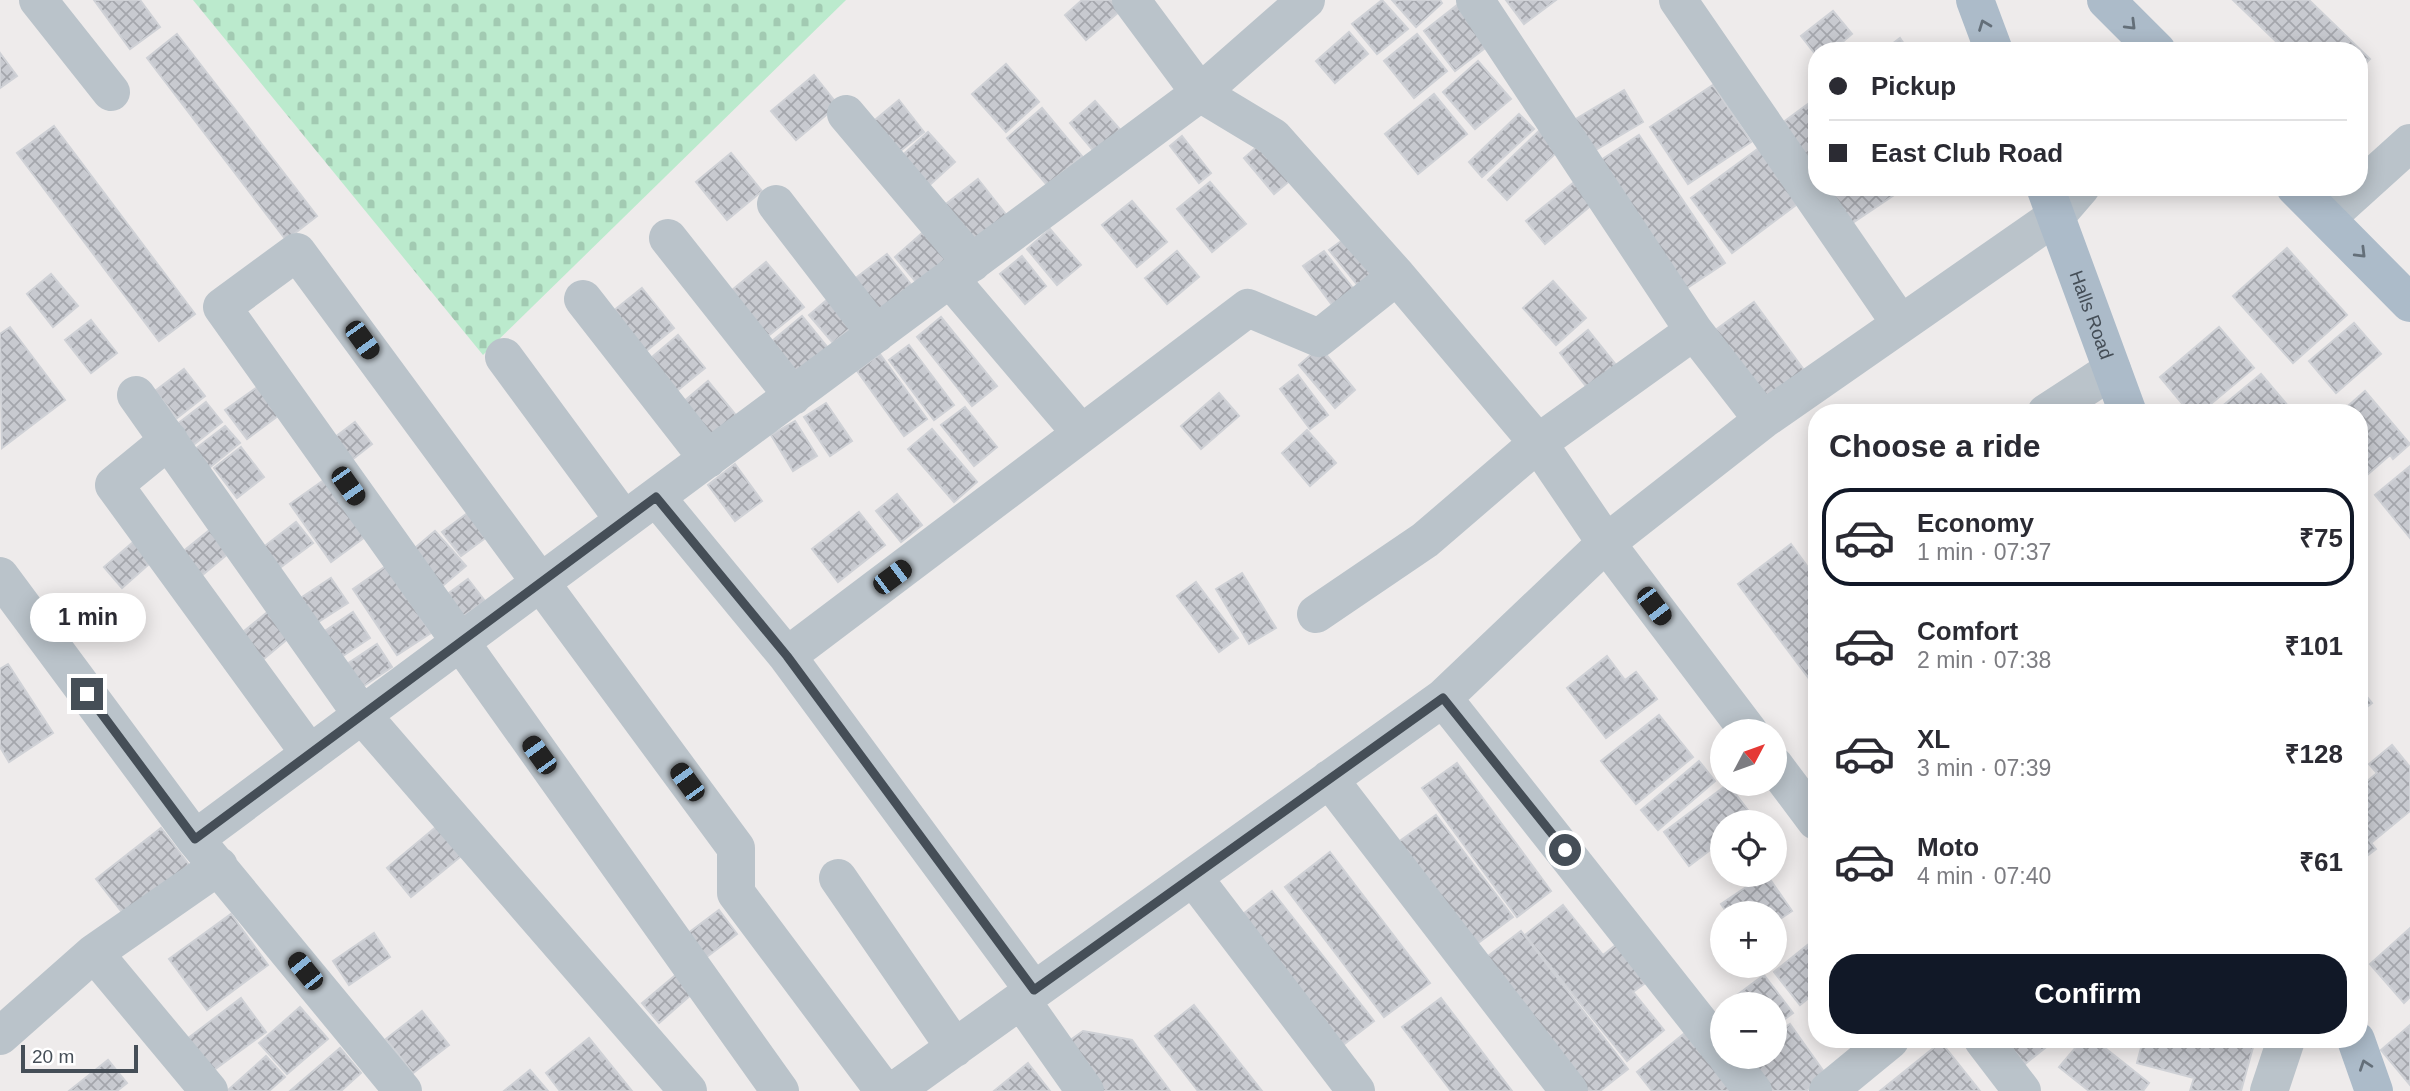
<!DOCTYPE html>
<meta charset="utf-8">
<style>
body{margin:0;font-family:Helvetica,sans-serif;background:#f2f2f3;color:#2b2b33;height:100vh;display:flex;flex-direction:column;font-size:26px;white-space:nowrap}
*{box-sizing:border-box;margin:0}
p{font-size:23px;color:#7c7c81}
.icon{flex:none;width:38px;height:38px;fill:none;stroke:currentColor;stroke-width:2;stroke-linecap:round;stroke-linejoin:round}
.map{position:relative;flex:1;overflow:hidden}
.sheet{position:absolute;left:1808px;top:404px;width:560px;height:644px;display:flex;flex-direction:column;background:#fff;border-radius:28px;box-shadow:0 4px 18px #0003}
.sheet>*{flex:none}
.guide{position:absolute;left:1808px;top:42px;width:560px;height:154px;border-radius:28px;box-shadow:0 4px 18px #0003;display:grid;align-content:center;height:154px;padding:0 21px;background:#fff}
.needle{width:46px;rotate:49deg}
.controls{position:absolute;left:1710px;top:719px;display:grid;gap:14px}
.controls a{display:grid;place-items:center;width:77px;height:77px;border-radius:50%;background:#fff;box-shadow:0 4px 18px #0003;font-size:35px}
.scale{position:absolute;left:21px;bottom:18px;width:117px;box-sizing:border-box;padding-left:7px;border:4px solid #454e57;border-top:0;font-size:19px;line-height:24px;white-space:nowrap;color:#454e57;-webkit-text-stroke:5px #fff;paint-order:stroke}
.end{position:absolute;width:32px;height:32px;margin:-16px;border:9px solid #454e57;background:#fff;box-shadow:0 0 0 4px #fff}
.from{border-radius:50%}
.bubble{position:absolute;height:49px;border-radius:24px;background:#fff;box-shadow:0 4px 18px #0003;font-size:23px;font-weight:700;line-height:49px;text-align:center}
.car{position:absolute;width:21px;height:42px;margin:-21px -10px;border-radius:9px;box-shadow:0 0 5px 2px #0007;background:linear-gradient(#222 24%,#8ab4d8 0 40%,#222 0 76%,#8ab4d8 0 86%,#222 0)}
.guide b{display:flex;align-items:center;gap:24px;height:66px;font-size:26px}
.guide b+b{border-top:2px solid #e1e1e2}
.guide i{width:18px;height:18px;background:#2b2b33}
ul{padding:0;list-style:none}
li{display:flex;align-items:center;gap:21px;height:98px;margin:0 14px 10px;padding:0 7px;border:4px solid transparent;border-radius:28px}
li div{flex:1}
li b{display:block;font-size:26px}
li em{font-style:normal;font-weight:700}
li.active{border-color:#111827}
li>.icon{width:63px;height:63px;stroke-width:1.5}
h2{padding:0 21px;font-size:32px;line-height:84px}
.cta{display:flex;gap:14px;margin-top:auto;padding:14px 21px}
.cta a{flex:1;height:80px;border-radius:28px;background:#111827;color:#fff;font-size:28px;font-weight:700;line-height:80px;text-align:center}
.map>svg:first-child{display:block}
.cemetery{fill:url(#cemetery-stones)}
.building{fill:url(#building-cross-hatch);stroke:#cfd1d6;stroke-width:2}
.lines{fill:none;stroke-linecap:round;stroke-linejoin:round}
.minor{stroke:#bac3ca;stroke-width:38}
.major{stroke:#acbbc9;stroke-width:38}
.oneway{stroke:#646f79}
.route{stroke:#454e57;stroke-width:9}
.labels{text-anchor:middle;stroke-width:7;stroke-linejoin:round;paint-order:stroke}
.street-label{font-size:19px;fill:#454e57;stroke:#fff}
</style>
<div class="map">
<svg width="2410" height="1091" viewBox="0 0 2410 1091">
<defs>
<pattern id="cemetery-stones" width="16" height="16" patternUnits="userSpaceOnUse" patternTransform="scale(1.75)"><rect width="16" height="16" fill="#bbeacd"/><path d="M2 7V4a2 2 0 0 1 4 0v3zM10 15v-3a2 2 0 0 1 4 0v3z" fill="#a2cab2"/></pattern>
<pattern id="building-cross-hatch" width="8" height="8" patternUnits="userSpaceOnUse" patternTransform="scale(1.75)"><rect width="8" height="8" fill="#c8cad0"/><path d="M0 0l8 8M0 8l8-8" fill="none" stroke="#a4a6ac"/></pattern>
</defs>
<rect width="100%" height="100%" fill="#eeebeb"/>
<path class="cemetery" d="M 193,0 L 846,0 L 483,355 Z"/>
<path class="building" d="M 94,0 L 140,0 L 160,27 L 130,49 Z
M 1082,0 L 1121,0 L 1126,6 L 1086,40 L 1065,15 Z
M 1382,0 L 1408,29 L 1377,54 L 1352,24 Z
M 1392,0 L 1440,0 L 1442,3 L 1416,27 Z
M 1506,0 L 1556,0 L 1524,24 Z
M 2233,0 L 2309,0 L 2370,59 L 2359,70 L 2359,51 L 2286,51 Z
M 1461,2 L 1493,42 L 1455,71 L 1424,31 Z
M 1833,11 L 1852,34 L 1832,51 L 1816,51 L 1816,55 L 1801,36 Z
M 1349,32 L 1368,54 L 1335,83 L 1316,61 Z
M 177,34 L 317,216 L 286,240 L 147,58 Z
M 1417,34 L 1447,71 L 1414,98 L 1384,61 Z
M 1900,38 L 1909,51 L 1883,51 Z
M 0,53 L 17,76 L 0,88 Z
M 1478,61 L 1511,99 L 1475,129 L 1443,92 Z
M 1006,64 L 1039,102 L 1006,132 L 972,94 Z
M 814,75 L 838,105 L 796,140 L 771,111 Z
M 1713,85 L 1751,142 L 1688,184 L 1650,127 Z
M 1624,90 L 1643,122 L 1592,152 L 1574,120 Z
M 1434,94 L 1467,134 L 1418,174 L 1385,134 Z
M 1816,98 L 1816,153 L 1803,162 L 1778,126 Z
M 899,100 L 924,132 L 894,156 L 869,125 Z
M 1095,101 L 1123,133 L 1097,155 L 1070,123 Z
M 1042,108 L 1082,156 L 1047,185 L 1007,138 Z
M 1519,114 L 1534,129 L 1482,177 L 1469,162 Z
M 54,126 L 195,314 L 159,341 L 17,153 Z
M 1542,128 L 1561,148 L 1507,200 L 1488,180 Z
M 928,132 L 955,162 L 923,191 L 896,161 Z
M 1639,135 L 1725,263 L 1684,290 L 1598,162 Z
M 1182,136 L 1211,173 L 1199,183 L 1170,146 Z
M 1268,137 L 1299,173 L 1274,194 L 1244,158 Z
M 1759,148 L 1800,202 L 1732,253 L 1691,198 Z
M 731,153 L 762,191 L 727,220 L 696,182 Z
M 1583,175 L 1601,197 L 1545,244 L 1526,221 Z
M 978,179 L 1008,217 L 967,249 L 937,211 Z
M 1210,182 L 1246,224 L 1212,252 L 1177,209 Z
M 1840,187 L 1906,187 L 1842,230 L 1822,200 Z
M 1132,201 L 1167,242 L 1137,267 L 1102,225 Z
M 930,226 L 958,259 L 922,289 L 895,257 Z
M 1050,229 L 1081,265 L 1057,285 L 1027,249 Z
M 1352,233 L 1386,275 L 1363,292 L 1329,250 Z
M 2287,248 L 2347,315 L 2293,363 L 2233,296 Z
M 1177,251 L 1199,277 L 1167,304 L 1145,278 Z
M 1324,251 L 1356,292 L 1335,309 L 1303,266 Z
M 887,254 L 917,292 L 879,322 L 848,284 Z
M 1022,256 L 1046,286 L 1025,304 L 1000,274 Z
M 766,262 L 804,307 L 768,336 L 731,291 Z
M 51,274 L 78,306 L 53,327 L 27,294 Z
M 1553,281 L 1586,318 L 1556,345 L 1523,308 Z
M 642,288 L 674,328 L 639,357 L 607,316 Z
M 836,292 L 860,320 L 833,343 L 809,315 Z
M 1754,302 L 1807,374 L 1766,403 L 1714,331 Z
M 802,316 L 834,355 L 803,381 L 771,342 Z
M 941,317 L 997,386 L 972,406 L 917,337 Z
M 91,320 L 117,353 L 91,373 L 65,340 Z
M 2354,323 L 2381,354 L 2336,393 L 2309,361 Z
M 10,327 L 65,400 L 2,448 L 0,334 Z
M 2219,327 L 2254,368 L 2200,413 L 2190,413 L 2160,377 Z
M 1588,330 L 1621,371 L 1592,394 L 1560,353 Z
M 678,335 L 705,368 L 673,394 L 646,362 Z
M 909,345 L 954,405 L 934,420 L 889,360 Z
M 1320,347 L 1355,390 L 1335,408 L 1299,365 Z
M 880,354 L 927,419 L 904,436 L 857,371 Z
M 184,369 L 205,396 L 177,418 L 155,391 Z
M 2261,374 L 2294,413 L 2214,413 Z
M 1298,375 L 1328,415 L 1310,429 L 1280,389 Z
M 266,381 L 286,410 L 247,439 L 225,410 Z
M 708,381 L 740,420 L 709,445 L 677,407 Z
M 2365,391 L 2410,444 L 2393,459 L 2390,455 L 2359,482 L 2359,413 L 2340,413 Z
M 1219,393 L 1239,416 L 1201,449 L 1181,426 Z
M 206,402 L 222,422 L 192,446 L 176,425 Z
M 826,403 L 852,441 L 830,456 L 804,417 Z
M 965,407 L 997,447 L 974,466 L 941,425 Z
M 795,421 L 817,456 L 793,471 L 771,435 Z
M 355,422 L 372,444 L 339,470 L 322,447 Z
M 225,426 L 240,443 L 209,468 L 194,450 Z
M 932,429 L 977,482 L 954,502 L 908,449 Z
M 1307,430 L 1336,463 L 1310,486 L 1282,453 Z
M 241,447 L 264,477 L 237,498 L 214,468 Z
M 735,464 L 762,501 L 735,521 L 708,485 Z
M 2410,466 L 2410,538 L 2375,495 Z
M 324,480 L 365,537 L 331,562 L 290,504 Z
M 897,494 L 922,525 L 901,542 L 876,511 Z
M 469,512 L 488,536 L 461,556 L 442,532 Z
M 859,512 L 885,545 L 838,582 L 812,549 Z
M 296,522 L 313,543 L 277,570 L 261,549 Z
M 217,524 L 236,547 L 194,582 L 175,558 Z
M 435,531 L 466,566 L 433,594 L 403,558 Z
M 139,537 L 156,558 L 122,588 L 104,567 Z
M 1791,544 L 1816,578 L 1816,688 L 1738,584 Z
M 386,566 L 431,633 L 397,655 L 353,589 Z
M 1242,573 L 1276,628 L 1249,644 L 1216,589 Z
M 331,578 L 348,603 L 315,624 L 299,599 Z
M 468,579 L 485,601 L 453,623 L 438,601 Z
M 1196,582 L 1238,638 L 1219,652 L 1177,596 Z
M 276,605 L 297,631 L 260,662 L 238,636 Z
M 353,612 L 370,638 L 328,666 L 310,641 Z
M 377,644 L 392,667 L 356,691 L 341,668 Z
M 1607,656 L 1625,680 L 1636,672 L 1657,699 L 1606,738 L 1567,688 Z
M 8,664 L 53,733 L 9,762 L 0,747 L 0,669 Z
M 2359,687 L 2372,703 L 2359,713 Z
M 1659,715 L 1693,757 L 1636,804 L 1601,761 Z
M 2392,745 L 2410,767 L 2410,811 L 2371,843 L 2376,849 L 2359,862 L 2359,788 L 2377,773 L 2369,764 Z
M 1699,761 L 1715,781 L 1658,830 L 1641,810 Z
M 1457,763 L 1551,891 L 1517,917 L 1422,788 Z
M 1728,784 L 1754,818 L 1748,822 L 1722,822 L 1722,841 L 1689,866 L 1664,832 Z
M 1436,815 L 1513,917 L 1474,946 L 1397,843 Z
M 442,822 L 466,852 L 411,897 L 387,868 Z
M 161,828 L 196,874 L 132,925 L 96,879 Z
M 1330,852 L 1430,983 L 1384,1017 L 1285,887 Z
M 1764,875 L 1767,875 L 1792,911 L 1774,923 L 1774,914 L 1728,914 L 1721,904 Z
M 1272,891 L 1374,1021 L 1334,1052 L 1233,922 Z
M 1563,905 L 1603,955 L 1617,944 L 1648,981 L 1633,992 L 1664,1030 L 1627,1061 L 1525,935 Z
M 719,910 L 737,934 L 692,968 L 675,943 Z
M 231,914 L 268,965 L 207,1010 L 169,959 Z
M 2410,928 L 2410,997 L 2404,1003 L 2370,964 Z
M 1521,931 L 1628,1069 L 1600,1091 L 1579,1091 L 1479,963 Z
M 374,933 L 390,957 L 349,985 L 333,961 Z
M 1816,938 L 1816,992 L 1800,1005 L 1774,972 Z
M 684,968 L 700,987 L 659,1023 L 642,1003 Z
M 1764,975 L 1793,1013 L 1774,1027 L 1774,1004 L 1725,1004 Z
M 241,998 L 266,1032 L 207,1075 L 183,1042 Z
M 1441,998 L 1512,1091 L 1451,1091 L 1402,1027 Z
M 1194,1005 L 1262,1091 L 1198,1091 L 1155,1036 Z
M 300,1007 L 328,1039 L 287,1074 L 259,1043 Z
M 422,1011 L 449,1045 L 413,1073 L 386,1039 Z
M 1790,1024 L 1827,1076 L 1806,1091 L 1765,1091 L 1743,1057 L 1774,1057 L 1774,1035 Z
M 2410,1025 L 2410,1085 L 2381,1050 Z
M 1691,1028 L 1742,1091 L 1652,1091 L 1637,1072 Z
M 1083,1031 L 1132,1040 L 1170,1091 L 1095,1091 L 1062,1046 Z
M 589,1038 L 632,1091 L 560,1091 L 546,1073 Z
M 2005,1040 L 2055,1040 L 2025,1064 Z
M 2082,1040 L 2095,1040 L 2149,1083 L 2143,1091 L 2089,1091 L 2059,1067 Z
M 2143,1040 L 2255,1040 L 2241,1091 L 2190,1091 L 2194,1078 L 2137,1063 Z
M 1941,1042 L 1980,1091 L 1880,1091 Z
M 340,1048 L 361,1073 L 341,1091 L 290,1091 Z
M 266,1056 L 285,1077 L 269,1091 L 227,1091 Z
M 108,1060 L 127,1083 L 117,1091 L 69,1091 Z
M 1028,1063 L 1050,1091 L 994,1091 Z
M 530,1070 L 548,1091 L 504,1091 Z"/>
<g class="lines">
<path class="minor" d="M 38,0 L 111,92
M 1131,0 L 1200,93 L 1273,137 L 1397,276
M 1475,0 L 1694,331 L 1763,420
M 1678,0 L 1900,323
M 846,114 L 972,263
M 776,204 L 876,334
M 2327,218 L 2410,143
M 668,238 L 793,396
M 950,279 L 1081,433
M 583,299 L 708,459
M 504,357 L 624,520
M 136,395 L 362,715 L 688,1091
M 2046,413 L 2112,370
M 169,440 L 114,485 L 310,754
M 656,497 L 787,656 L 1034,991
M 0,576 L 195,839 L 403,1091
M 1316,614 L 1425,540 L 1538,443 L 1694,331
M 787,656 L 1248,308 L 1319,338 L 1397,276 L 1538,443 L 1606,543 L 1749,732
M 1443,698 L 1722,1051
M 1774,765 L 1816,821
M 1329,779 L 1569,1091
M 195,839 L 1200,93 L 1306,0
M 1193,877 L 1356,1091
M 838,878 L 955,1048
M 94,953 L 209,1091
M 1021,1000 L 1085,1091
M 0,1036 L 94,953 L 219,866
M 1983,1040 L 2022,1091
M 1727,1057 L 1753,1091
M 780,1091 L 222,307 L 297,252 L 736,848 L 736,893 L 884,1091
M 894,1091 L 1443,698 L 1606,543 L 1763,420 L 2056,216 L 2081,187
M 1828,1091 L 1890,1040
M 2269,1091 L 2286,1040"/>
<g class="major">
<path d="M 1975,0 L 1994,51"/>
<path d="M 2106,0 L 2157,51"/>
<path id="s1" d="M 2045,187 L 2128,413"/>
<path d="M 2295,187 L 2410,303"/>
<path d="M 2356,1040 L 2374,1091"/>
</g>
</g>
<defs><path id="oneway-chevron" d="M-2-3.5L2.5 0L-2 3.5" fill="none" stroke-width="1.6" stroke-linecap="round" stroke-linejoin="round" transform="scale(1.75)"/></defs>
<g class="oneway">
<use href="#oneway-chevron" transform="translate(1984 25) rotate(-111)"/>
<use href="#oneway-chevron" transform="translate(2131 25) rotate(45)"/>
<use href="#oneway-chevron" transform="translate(2361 253) rotate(45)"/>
<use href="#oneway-chevron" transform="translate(2365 1065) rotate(-109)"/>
</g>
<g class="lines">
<path class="route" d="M 87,694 L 195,839 L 656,497 L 787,656 L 1034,990 L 1443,698 L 1565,850"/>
</g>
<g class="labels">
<g class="street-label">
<text dy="7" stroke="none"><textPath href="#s1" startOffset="136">Halls Road</textPath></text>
</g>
</g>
</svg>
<div class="controls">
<a><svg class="needle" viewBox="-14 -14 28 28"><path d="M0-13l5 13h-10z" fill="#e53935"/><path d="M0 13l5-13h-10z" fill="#7c7c81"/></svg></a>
<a><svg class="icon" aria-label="locate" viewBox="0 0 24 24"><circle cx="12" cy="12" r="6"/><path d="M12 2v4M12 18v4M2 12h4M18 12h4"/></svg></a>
<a>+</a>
<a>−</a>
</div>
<div class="scale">20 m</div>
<i class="end from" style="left:1565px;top:850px"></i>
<i class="end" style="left:87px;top:694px"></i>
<div class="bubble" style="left:30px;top:593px;width:116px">1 min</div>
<i class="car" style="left:362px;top:340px;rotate:144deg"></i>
<i class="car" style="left:348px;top:486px;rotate:145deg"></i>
<i class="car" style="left:892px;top:577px;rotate:53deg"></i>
<i class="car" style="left:1654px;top:606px;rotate:143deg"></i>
<i class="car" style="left:539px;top:755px;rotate:324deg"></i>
<i class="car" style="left:687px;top:782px;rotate:324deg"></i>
<i class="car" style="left:305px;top:971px;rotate:321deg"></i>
<div class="guide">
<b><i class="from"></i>Pickup</b>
<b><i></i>East Club Road</b>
</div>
<section class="sheet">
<h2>Choose a ride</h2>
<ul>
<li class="active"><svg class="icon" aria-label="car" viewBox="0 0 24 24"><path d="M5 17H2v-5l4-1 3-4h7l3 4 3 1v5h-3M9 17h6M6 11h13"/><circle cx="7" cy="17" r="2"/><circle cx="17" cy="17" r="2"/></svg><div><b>Economy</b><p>1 min · 07:37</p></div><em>₹75</em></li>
<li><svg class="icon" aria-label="car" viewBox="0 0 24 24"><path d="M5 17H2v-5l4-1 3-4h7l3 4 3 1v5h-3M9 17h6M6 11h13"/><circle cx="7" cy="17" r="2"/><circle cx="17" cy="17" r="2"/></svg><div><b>Comfort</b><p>2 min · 07:38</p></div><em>₹101</em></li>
<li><svg class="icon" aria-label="car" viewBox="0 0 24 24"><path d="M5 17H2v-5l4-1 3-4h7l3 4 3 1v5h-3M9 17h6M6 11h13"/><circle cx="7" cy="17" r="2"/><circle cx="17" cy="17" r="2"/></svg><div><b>XL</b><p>3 min · 07:39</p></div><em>₹128</em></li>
<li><svg class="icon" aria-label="car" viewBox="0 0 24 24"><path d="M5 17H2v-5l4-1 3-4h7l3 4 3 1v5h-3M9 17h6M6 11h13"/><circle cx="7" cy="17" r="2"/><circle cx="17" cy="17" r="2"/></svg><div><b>Moto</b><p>4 min · 07:40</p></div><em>₹61</em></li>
</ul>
<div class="cta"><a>Confirm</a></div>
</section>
</div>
